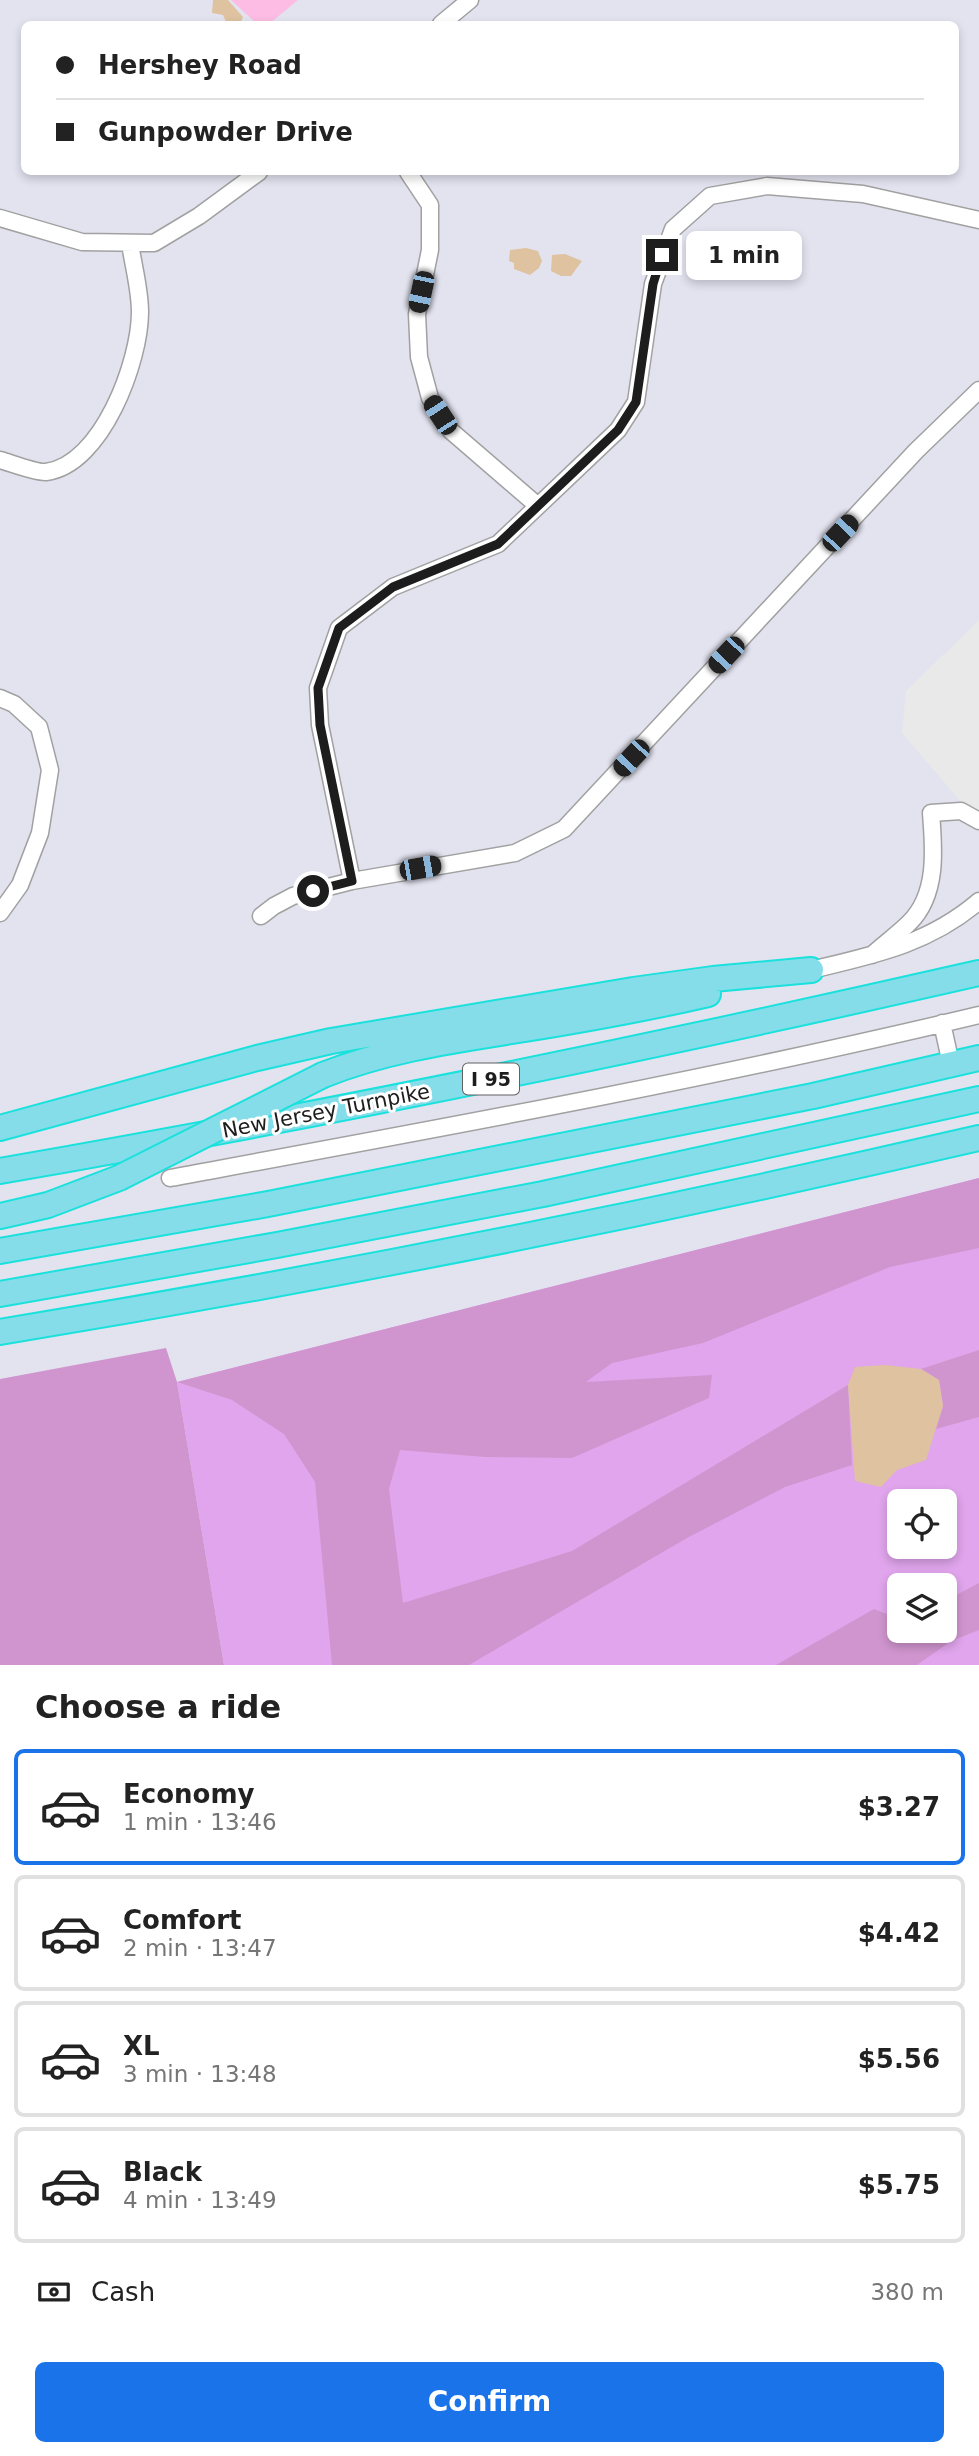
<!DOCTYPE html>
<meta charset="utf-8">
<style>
body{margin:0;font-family:"DejaVu Sans",sans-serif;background:#f6f6f6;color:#222;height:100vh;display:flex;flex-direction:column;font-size:26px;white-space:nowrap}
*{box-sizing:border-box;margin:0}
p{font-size:23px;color:#767676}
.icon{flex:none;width:38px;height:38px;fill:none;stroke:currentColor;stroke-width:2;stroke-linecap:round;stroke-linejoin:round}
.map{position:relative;height:1665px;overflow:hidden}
.panel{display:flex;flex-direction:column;background:#fff;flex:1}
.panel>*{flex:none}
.guide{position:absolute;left:21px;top:21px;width:938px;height:154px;border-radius:10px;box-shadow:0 4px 10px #0003;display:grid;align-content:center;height:154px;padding:0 35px;background:#fff}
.buttons{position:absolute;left:887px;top:1489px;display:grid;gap:14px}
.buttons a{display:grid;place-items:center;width:70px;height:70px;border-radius:10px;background:#fff;box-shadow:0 4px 10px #0003;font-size:35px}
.end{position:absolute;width:32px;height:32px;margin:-16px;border:9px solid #1d1d1d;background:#fff;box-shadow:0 0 0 4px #fff}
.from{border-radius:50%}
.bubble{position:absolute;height:49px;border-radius:10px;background:#fff;box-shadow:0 4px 10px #0003;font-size:23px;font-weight:800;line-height:49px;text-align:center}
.car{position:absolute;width:21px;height:42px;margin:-21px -10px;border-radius:9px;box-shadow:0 0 5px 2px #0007;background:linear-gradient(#222 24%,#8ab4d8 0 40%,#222 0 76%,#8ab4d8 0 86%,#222 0)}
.guide b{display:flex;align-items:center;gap:24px;height:66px;font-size:26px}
.guide b+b{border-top:2px solid #e0e0e0}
.guide i{width:18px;height:18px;background:#222}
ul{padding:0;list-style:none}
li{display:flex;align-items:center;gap:21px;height:116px;margin:0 14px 10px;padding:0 21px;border:4px solid #e0e0e0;border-radius:10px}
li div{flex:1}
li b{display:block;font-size:26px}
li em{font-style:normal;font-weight:800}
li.on{border-color:#1a73e8}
li>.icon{width:63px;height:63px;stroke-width:1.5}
h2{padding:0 35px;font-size:32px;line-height:84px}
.pay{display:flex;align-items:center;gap:18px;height:77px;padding:0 35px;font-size:26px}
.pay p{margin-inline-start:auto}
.cta{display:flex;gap:14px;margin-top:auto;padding:14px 35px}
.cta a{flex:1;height:80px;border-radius:10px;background:#1a73e8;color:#fff;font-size:28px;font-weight:800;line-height:80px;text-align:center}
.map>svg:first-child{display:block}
.grass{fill:#e0a5ec;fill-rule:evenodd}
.forest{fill:#d095cf}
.park{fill:#fcbce3}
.parking{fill:#e9e9e9}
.water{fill:#dfc2a0}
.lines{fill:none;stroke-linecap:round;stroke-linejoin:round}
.minor-casing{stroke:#a1a1a1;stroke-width:19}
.highway-casing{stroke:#1be1dc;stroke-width:28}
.minor{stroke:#fff;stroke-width:16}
.highway{stroke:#86ddea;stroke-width:24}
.highway-bridge-casing{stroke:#1be1dc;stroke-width:28;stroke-linecap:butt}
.highway-bridge{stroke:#86ddea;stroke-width:24}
.route{stroke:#1d1d1d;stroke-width:9}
.labels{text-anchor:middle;stroke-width:6;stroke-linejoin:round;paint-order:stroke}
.shield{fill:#fff;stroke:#616161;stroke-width:2}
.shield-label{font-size:19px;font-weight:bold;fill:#1d1d1d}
.street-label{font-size:21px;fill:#1d1d1d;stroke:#fff}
</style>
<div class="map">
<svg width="979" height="1665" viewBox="0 0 979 1665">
<rect width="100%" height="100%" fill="#e2e3ef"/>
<path class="grass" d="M 979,1178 L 979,1665 L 224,1665 L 177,1382 ZM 900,1502 L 945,1502 L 945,1547 L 900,1547 ZM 900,1586 L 945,1586 L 945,1631 L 900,1631 Z"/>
<path class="forest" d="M 979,1178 L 979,1248 L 890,1267 L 703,1343 L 612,1363 L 586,1382 L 712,1375 L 709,1398 L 572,1458 L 485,1457 L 400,1450 L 389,1489 L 403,1603 L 572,1551 L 848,1385 L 852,1465 L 785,1487 L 687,1538 L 469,1665 L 332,1665 L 315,1482 L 284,1434 L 232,1400 L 177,1382 L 224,1665 L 0,1665 L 0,1379 L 166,1348 L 177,1382 Z
M 979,1350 L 979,1417 L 936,1429 L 943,1406 L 939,1380 L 921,1369 Z
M 979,1583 L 979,1630 L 951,1641 L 917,1665 L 776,1665 L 874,1609 L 899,1619 L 900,1631 L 945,1631 L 945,1601 Z"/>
<path class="park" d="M 231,0 L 298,0 L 269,24 L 257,24 Z"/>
<path class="parking" d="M 979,620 L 979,823 L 902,733 L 906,691 Z"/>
<path class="water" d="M 213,0 L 228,0 L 243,17 L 240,24 L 227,24 L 223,15 L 212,13 Z
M 526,248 L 538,251 L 542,261 L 539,268 L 530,275 L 514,269 L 514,263 L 509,261 L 510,250 Z
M 565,254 L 582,261 L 571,276 L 561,276 L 551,271 L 552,255 Z
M 784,266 L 788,270 L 786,277 L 764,280 L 757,273 L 761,268 Z
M 885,1365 L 921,1369 L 939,1380 L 943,1406 L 926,1460 L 897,1470 L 881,1487 L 855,1481 L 848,1385 L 855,1367 Z"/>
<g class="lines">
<g class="minor-casing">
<path id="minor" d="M 441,24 L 470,0
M 408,172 L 430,205 L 430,250 L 417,314 L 419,357 L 430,398 L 451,431 L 538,506
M 0,218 L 82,242 L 154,243 L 199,216 L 259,172
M 0,460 C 11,463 36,473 46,472 C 102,465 140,361 140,312 C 140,289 133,265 130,243
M 0,698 L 14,704 L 39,727 L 50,770 L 40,833 L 20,885 L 0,913
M 352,881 L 320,725 L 318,688 L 339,628 L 393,587 L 498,544 L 618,430 L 636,402 L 653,284 L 673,229 L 710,196 L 767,186 L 863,194 L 979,220
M 261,916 L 274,906 L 293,896 L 352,881 L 515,853 L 564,829 L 916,451 L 979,390
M 872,955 C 884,944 898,934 909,923 C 938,895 934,849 931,813 L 961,811 L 979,821
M 811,970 C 874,955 929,944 979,901
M 942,1023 L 951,1064
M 170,1178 C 441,1128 712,1079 979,1015"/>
</g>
<g class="highway-casing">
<path id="highway" d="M 323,1075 C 388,1049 456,1040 525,1029 C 587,1019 648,1008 708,994
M 0,1128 L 257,1058 L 331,1041 L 633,990 L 713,979 L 811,970
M 0,1171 C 328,1114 654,1047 979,973
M 0,1216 L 48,1205 L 119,1178
M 0,1251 L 268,1204 L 813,1096 L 979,1058
M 0,1294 L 277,1245 L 543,1194 L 979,1099
M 0,1332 C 328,1278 655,1213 979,1138"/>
</g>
<use href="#minor" class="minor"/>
<use href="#highway" class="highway"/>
<g class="highway-bridge-casing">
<path id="highway-bridge" d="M 119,1178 L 323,1075"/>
</g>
<use href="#highway-bridge" class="highway-bridge"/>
</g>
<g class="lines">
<path class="route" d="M 313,891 L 352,881 L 320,725 L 318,688 L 339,628 L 393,587 L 498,544 L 618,430 L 636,402 L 653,284 L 662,255"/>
</g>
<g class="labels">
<rect class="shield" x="463" y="1063.5" width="56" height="31" rx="5"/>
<g class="shield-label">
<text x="491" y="1086">I 95</text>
</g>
<g class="street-label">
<text transform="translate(326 1111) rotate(-11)" y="7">New Jersey Turnpike</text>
</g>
</g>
</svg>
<div class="buttons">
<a><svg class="icon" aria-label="locate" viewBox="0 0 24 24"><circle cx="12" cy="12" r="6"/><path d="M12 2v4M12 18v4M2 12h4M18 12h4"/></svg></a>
<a><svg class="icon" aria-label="layers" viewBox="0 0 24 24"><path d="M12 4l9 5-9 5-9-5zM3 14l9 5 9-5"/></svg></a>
</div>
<i class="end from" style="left:313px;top:891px"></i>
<i class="end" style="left:662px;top:255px"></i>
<div class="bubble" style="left:686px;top:231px;width:116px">1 min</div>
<i class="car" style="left:421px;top:292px;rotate:192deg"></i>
<i class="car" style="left:440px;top:415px;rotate:327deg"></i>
<i class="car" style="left:840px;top:533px;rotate:43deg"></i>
<i class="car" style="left:726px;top:655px;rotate:223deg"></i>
<i class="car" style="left:631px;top:758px;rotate:223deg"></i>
<i class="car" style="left:420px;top:868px;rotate:80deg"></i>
<div class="guide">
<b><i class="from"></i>Hershey Road</b>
<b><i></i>Gunpowder Drive</b>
</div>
</div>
<section class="panel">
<h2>Choose a ride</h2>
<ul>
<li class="on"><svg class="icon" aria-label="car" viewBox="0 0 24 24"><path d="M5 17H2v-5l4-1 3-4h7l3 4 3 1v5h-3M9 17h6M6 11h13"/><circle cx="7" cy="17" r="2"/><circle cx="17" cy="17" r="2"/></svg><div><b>Economy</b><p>1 min · 13:46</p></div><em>$3.27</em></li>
<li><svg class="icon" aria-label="car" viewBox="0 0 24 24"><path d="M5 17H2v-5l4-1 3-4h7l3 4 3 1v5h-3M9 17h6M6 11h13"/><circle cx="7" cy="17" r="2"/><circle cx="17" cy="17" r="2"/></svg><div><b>Comfort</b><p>2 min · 13:47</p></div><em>$4.42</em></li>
<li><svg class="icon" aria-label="car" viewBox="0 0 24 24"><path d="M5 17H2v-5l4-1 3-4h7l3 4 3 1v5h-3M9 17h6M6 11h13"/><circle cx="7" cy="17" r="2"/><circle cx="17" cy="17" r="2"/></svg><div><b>XL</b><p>3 min · 13:48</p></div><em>$5.56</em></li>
<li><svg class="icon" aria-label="car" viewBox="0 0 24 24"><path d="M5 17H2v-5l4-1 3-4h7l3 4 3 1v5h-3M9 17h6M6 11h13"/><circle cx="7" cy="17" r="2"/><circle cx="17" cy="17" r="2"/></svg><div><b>Black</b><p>4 min · 13:49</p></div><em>$5.75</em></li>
</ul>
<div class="pay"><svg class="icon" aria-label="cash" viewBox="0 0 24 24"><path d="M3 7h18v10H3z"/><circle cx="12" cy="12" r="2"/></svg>Cash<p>380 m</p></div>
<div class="cta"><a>Confirm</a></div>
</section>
